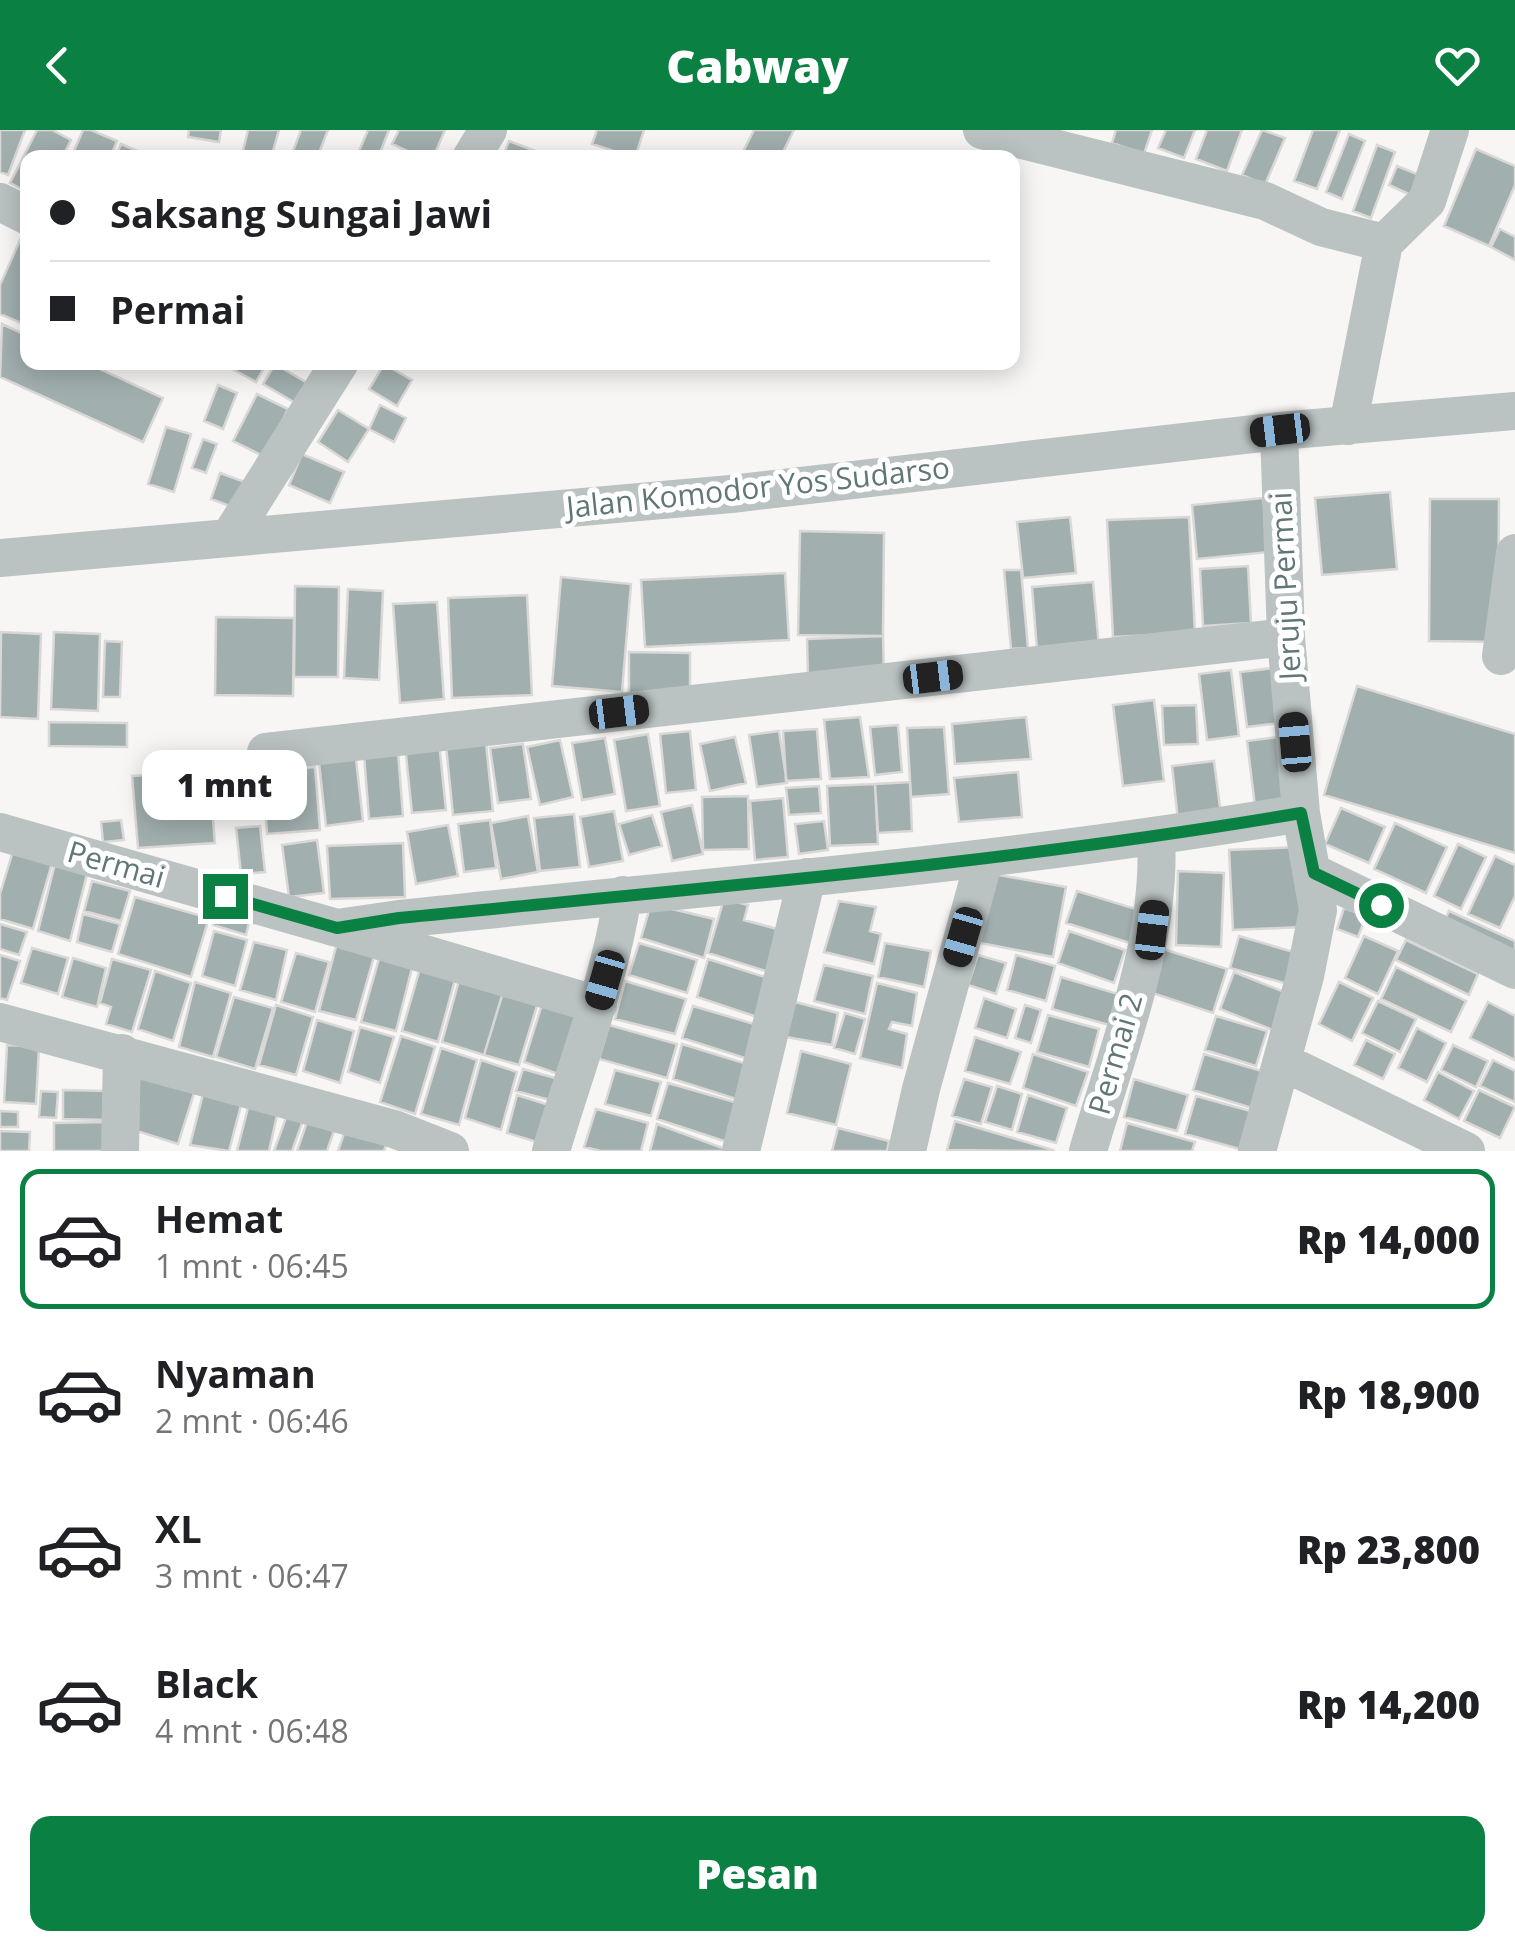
<!DOCTYPE html>
<html lang="id">
<meta charset="utf-8">
<style>
body{margin:0;font-family:"Open Sans",sans-serif;background:#f6f6f6;color:#202124;height:100vh;display:flex;flex-direction:column;font-size:38px;white-space:nowrap}
*{box-sizing:border-box;margin:0}
p{font-size:32px;color:#757577}
.icon{flex:none;width:55px;height:55px;fill:none;stroke:currentColor;stroke-width:2;stroke-linecap:round;stroke-linejoin:round}
.map{position:relative;height:1021px;overflow:hidden}
.side{display:flex;flex-direction:column;background:#fff;flex:1}
.side>*{flex:none}
.banner{position:absolute;left:20px;top:20px;width:1000px;height:220px;border-radius:20px;box-shadow:0 5px 25px #0003;display:grid;align-content:center;height:220px;padding:0 30px;background:#fff}
.end{position:absolute;width:45px;height:45px;margin:-22px;border:12px solid #0b8043;background:#fff;box-shadow:0 0 0 5px #fff}
.from{border-radius:50%}
.bubble{position:absolute;height:70px;border-radius:20px;background:#fff;box-shadow:0 5px 25px #0003;font-size:32px;font-weight:800;line-height:70px;text-align:center}
.car{position:absolute;width:30px;height:60px;margin:-30px -15px;border-radius:12px;box-shadow:0 0 8px 2px #0007;background:linear-gradient(#222 24%,#8ab4d8 0 40%,#222 0 76%,#8ab4d8 0 86%,#222 0)}
.banner b{display:flex;align-items:center;gap:35px;height:95px;font-size:38px}
.banner b+b{border-top:2px solid #e0e0e0}
.banner i{width:25px;height:25px;background:#202124}
ul{padding:18px 0 0;list-style:none}
li{display:flex;align-items:center;gap:30px;height:140px;margin:0 20px 15px;padding:0 10px;border:5px solid transparent;border-radius:20px}
li div{flex:1}
li b{display:block;font-size:38px}
li em{font-style:normal;font-weight:800}
li.selected{border-color:#0b8043}
li>.icon{width:90px;height:90px;stroke-width:1.5}
.cta{display:flex;gap:20px;margin-top:auto;padding:20px 30px}
.cta a{flex:1;height:115px;border-radius:20px;background:#0b8043;color:#fff;font-size:40px;font-weight:800;line-height:115px;text-align:center}
header{display:flex;justify-content:space-between;align-items:center;height:130px;padding:0 30px;background:#0b8043;color:#fff;font-size:45px;font-weight:800}
.map>svg:first-child{display:block}
.building{fill:#a2afaf;stroke:#d9d8d7;stroke-width:2.5}
.lines{fill:none;stroke-linecap:round;stroke-linejoin:round}
.minor{stroke:#bac2c2;stroke-width:38}
.route{stroke:#0b8043;stroke-width:12}
.labels{text-anchor:middle;stroke-width:10;stroke-linejoin:round;paint-order:stroke}
.street-label{font-size:30px;fill:#607677;stroke:#fff}
</style>
<header><svg class="icon" aria-label="back" viewBox="0 0 24 24"><path d="M15 5l-7 7 7 7"/></svg>Cabway<svg class="icon" aria-label="heart" viewBox="0 0 24 24"><path d="M12 20l-8-8c-3-5 5-10 8-4 3-6 11-1 8 4z"/></svg></header>
<div class="map">
<svg width="1515" height="1021" viewBox="0 0 1515 1021">
<rect width="100%" height="100%" fill="#f7f6f4"/>
<path class="building" d="M 0,0 L 25,0 L 8,45 L 0,42 Z
M 37,0 L 52,0 L 71,10 L 62,28 L 28,28 L 28,62 L 10,53 Z
M 83,0 L 91,0 L 117,11 L 110,28 L 71,28 Z
M 189,0 L 221,0 L 219,12 L 188,7 Z
M 248,0 L 279,0 L 271,28 L 243,21 Z
M 301,0 L 328,0 L 317,28 L 292,24 Z
M 368,0 L 389,0 L 378,28 L 356,28 Z
M 399,0 L 445,0 L 433,28 L 422,28 L 392,14 Z
M 597,0 L 644,0 L 635,28 L 592,14 Z
M 754,0 L 794,0 L 780,28 L 740,28 Z
M 1116,0 L 1152,0 L 1144,24 L 1112,13 Z
M 1166,0 L 1195,0 L 1184,28 L 1158,18 Z
M 1207,0 L 1242,0 L 1227,41 L 1196,29 Z
M 1262,0 L 1285,8 L 1265,55 L 1242,45 Z
M 1313,0 L 1340,0 L 1317,59 L 1294,51 Z
M 1349,4 L 1365,11 L 1342,69 L 1326,62 Z
M 509,11 L 554,28 L 502,28 Z
M 121,14 L 154,28 L 115,28 Z
M 1377,15 L 1395,22 L 1371,88 L 1353,81 Z
M 1476,19 L 1515,36 L 1515,55 L 1489,116 L 1444,96 Z
M 1397,36 L 1422,46 L 1413,66 L 1389,55 Z
M 1500,99 L 1515,107 L 1515,130 L 1491,117 Z
M 24,101 L 28,102 L 28,196 L 0,184 L 0,155 Z
M 2,194 L 28,206 L 28,232 L 85,232 L 163,268 L 143,312 L 0,247 Z
M 226,232 L 267,232 L 256,252 L 225,235 Z
M 275,234 L 309,254 L 297,274 L 263,254 Z
M 384,234 L 412,250 L 397,276 L 369,259 Z
M 218,255 L 237,263 L 223,299 L 204,291 Z
M 257,264 L 288,279 L 265,327 L 233,311 Z
M 380,275 L 406,288 L 394,312 L 369,299 Z
M 338,280 L 369,299 L 348,332 L 318,312 Z
M 166,297 L 191,304 L 174,362 L 148,354 Z
M 203,309 L 217,314 L 206,343 L 192,338 Z
M 302,324 L 344,342 L 330,373 L 289,355 Z
M 220,343 L 253,355 L 243,381 L 211,369 Z
M 1390,362 L 1397,439 L 1322,445 L 1315,368 Z
M 1263,368 L 1270,422 L 1197,429 L 1192,375 Z
M 1430,369 L 1499,369 L 1498,512 L 1429,511 Z
M 1070,387 L 1076,443 L 1023,448 L 1017,392 Z
M 1189,387 L 1195,503 L 1113,507 L 1107,390 Z
M 800,401 L 884,403 L 883,506 L 798,505 Z
M 1248,436 L 1251,493 L 1203,496 L 1200,439 Z
M 1004,440 L 1021,440 L 1028,518 L 1011,519 Z
M 785,443 L 789,510 L 645,517 L 641,450 Z
M 561,447 L 631,454 L 622,562 L 552,556 Z
M 1093,452 L 1099,516 L 1037,520 L 1032,457 Z
M 295,456 L 339,457 L 338,547 L 294,547 Z
M 348,459 L 383,461 L 379,550 L 344,548 Z
M 527,465 L 532,565 L 452,568 L 448,468 Z
M 437,472 L 444,569 L 400,573 L 393,474 Z
M 216,487 L 294,488 L 293,566 L 215,565 Z
M 1,502 L 41,504 L 38,589 L 0,587 Z
M 54,502 L 100,504 L 98,581 L 51,579 Z
M 883,506 L 884,546 L 808,547 L 807,509 Z
M 105,511 L 122,512 L 120,567 L 103,567 Z
M 629,522 L 690,523 L 690,566 L 629,565 Z
M 1273,538 L 1280,593 L 1247,597 L 1240,542 Z
M 1231,540 L 1239,606 L 1207,610 L 1199,544 Z
M 1357,556 L 1515,604 L 1515,723 L 1324,665 Z
M 1154,570 L 1164,651 L 1123,656 L 1113,575 Z
M 1196,575 L 1198,614 L 1164,615 L 1162,576 Z
M 860,587 L 869,647 L 830,649 L 824,590 Z
M 1026,587 L 1031,629 L 955,634 L 952,594 Z
M 49,592 L 127,593 L 127,617 L 49,616 Z
M 898,595 L 902,642 L 875,645 L 870,597 Z
M 944,597 L 949,664 L 911,667 L 907,598 Z
M 817,599 L 821,649 L 786,651 L 783,601 Z
M 690,601 L 696,660 L 666,663 L 660,604 Z
M 779,601 L 787,653 L 757,657 L 749,605 Z
M 648,604 L 660,676 L 626,681 L 614,610 Z
M 735,607 L 746,653 L 710,661 L 700,614 Z
M 1278,607 L 1286,672 L 1255,676 L 1247,611 Z
M 605,608 L 615,664 L 582,670 L 572,613 Z
M 560,610 L 573,667 L 540,675 L 527,617 Z
M 439,612 L 446,680 L 412,683 L 405,616 Z
M 486,613 L 493,681 L 453,685 L 446,616 Z
M 523,614 L 531,669 L 498,673 L 490,618 Z
M 398,622 L 403,686 L 369,689 L 364,625 Z
M 356,629 L 363,691 L 326,696 L 319,633 Z
M 1214,631 L 1221,685 L 1178,690 L 1172,636 Z
M 315,637 L 320,700 L 267,704 L 262,641 Z
M 209,641 L 215,713 L 138,718 L 132,646 Z
M 1018,642 L 1022,687 L 959,692 L 954,648 Z
M 910,652 L 912,701 L 878,703 L 875,654 Z
M 875,654 L 878,714 L 830,716 L 827,656 Z
M 819,656 L 821,683 L 789,685 L 786,658 Z
M 748,666 L 749,719 L 703,720 L 702,667 Z
M 783,668 L 788,727 L 755,730 L 750,671 Z
M 692,675 L 703,724 L 672,731 L 661,682 Z
M 1341,678 L 1385,697 L 1369,733 L 1325,714 Z
M 614,681 L 623,731 L 589,737 L 580,687 Z
M 574,684 L 580,737 L 540,741 L 534,688 Z
M 652,685 L 662,716 L 629,725 L 619,694 Z
M 528,686 L 538,742 L 501,749 L 491,693 Z
M 121,690 L 124,710 L 103,712 L 101,692 Z
M 490,690 L 496,738 L 464,742 L 458,694 Z
M 824,691 L 828,720 L 799,724 L 795,694 Z
M 1395,693 L 1447,717 L 1426,763 L 1374,739 Z
M 448,695 L 458,746 L 416,754 L 407,702 Z
M 260,696 L 265,742 L 241,744 L 236,698 Z
M 317,710 L 324,763 L 289,767 L 282,715 Z
M 403,713 L 405,767 L 330,769 L 327,716 Z
M 1458,714 L 1486,727 L 1461,779 L 1434,766 Z
M 1299,717 L 1302,797 L 1233,800 L 1229,720 Z
M 13,721 L 52,733 L 33,799 L 0,789 L 0,764 Z
M 1495,726 L 1515,735 L 1515,766 L 1500,798 L 1468,784 Z
M 55,734 L 87,744 L 70,811 L 38,801 Z
M 1178,741 L 1224,743 L 1221,817 L 1176,815 Z
M 988,743 L 1066,757 L 1053,827 L 975,812 Z
M 92,751 L 130,761 L 121,791 L 84,781 Z
M 1077,761 L 1139,780 L 1130,813 L 1066,793 Z
M 135,767 L 209,788 L 191,847 L 118,824 Z
M 724,769 L 748,775 L 744,790 L 781,800 L 772,843 L 708,823 Z
M 839,771 L 876,777 L 870,801 L 881,804 L 874,834 L 824,822 Z
M 651,774 L 714,789 L 704,828 L 641,808 Z
M 218,776 L 251,785 L 246,805 L 213,795 Z
M 1344,778 L 1366,786 L 1358,807 L 1337,799 Z
M 1449,781 L 1515,811 L 1515,831 L 1441,798 Z
M 83,784 L 120,794 L 112,822 L 77,812 Z
M 0,794 L 27,802 L 19,825 L 0,819 Z
M 214,801 L 247,810 L 235,856 L 202,846 Z
M 1069,801 L 1125,820 L 1114,853 L 1058,833 Z
M 1239,806 L 1297,823 L 1288,854 L 1230,838 Z
M 1364,806 L 1398,821 L 1378,864 L 1345,848 Z
M 1406,810 L 1478,844 L 1469,865 L 1396,830 Z
M 254,812 L 287,820 L 276,870 L 240,860 Z
M 337,813 L 375,823 L 356,890 L 319,881 Z
M 639,813 L 697,830 L 687,863 L 629,845 Z
M 885,813 L 931,821 L 924,857 L 878,847 Z
M 32,818 L 68,828 L 58,864 L 21,853 Z
M 1163,819 L 1227,839 L 1213,883 L 1149,862 Z
M 296,823 L 329,832 L 315,882 L 281,872 Z
M 0,825 L 20,831 L 7,870 L 0,868 Z
M 380,825 L 413,834 L 396,901 L 361,892 Z
M 978,825 L 1006,833 L 996,864 L 968,855 Z
M 1016,825 L 1055,836 L 1046,871 L 1007,860 Z
M 73,828 L 106,838 L 97,877 L 62,867 Z
M 112,829 L 151,840 L 132,902 L 106,894 L 111,877 L 100,873 Z
M 708,829 L 771,849 L 760,888 L 697,867 Z
M 421,835 L 456,846 L 438,912 L 402,901 Z
M 824,835 L 873,846 L 865,884 L 814,871 Z
M 1396,837 L 1466,871 L 1451,902 L 1381,869 Z
M 155,841 L 191,853 L 173,911 L 138,899 Z
M 1234,842 L 1287,863 L 1273,900 L 1220,879 Z
M 460,847 L 504,859 L 484,925 L 442,912 Z
M 1061,847 L 1118,864 L 1109,895 L 1052,879 Z
M 625,851 L 686,869 L 675,904 L 615,889 Z
M 195,852 L 231,863 L 213,927 L 179,917 Z
M 1339,852 L 1373,868 L 1352,911 L 1319,894 Z
M 877,853 L 917,863 L 912,896 L 892,892 L 889,899 L 907,904 L 902,938 L 860,928 Z
M 504,859 L 539,869 L 519,935 L 484,925 Z
M 234,867 L 273,878 L 255,939 L 216,927 Z
M 544,868 L 583,881 L 564,946 L 524,932 Z
M 984,868 L 1016,879 L 1007,908 L 975,898 Z
M 1378,871 L 1416,889 L 1400,922 L 1362,903 Z
M 795,872 L 838,883 L 832,915 L 786,907 Z
M 1488,872 L 1515,886 L 1515,930 L 1470,908 Z
M 276,875 L 313,887 L 296,945 L 259,935 Z
M 1025,875 L 1041,880 L 1031,913 L 1015,908 Z
M 693,876 L 761,896 L 751,930 L 682,908 Z
M 845,883 L 865,889 L 855,924 L 834,918 Z
M 1048,885 L 1099,899 L 1089,937 L 1037,922 Z
M 1216,886 L 1267,901 L 1256,936 L 1205,920 Z
M 317,890 L 354,901 L 340,953 L 303,941 Z
M 609,895 L 677,914 L 667,948 L 599,929 Z
M 360,897 L 394,907 L 380,953 L 348,942 Z
M 1417,898 L 1446,913 L 1427,952 L 1398,938 Z
M 401,906 L 435,917 L 415,984 L 380,972 Z
M 975,907 L 1021,922 L 1010,954 L 965,941 Z
M 1366,910 L 1395,924 L 1383,949 L 1354,935 Z
M 682,914 L 747,934 L 736,969 L 673,949 Z
M 7,915 L 39,917 L 36,974 L 4,972 Z
M 1453,915 L 1488,931 L 1476,957 L 1441,940 Z
M 441,918 L 477,930 L 459,995 L 421,984 Z
M 801,921 L 851,934 L 836,995 L 787,983 Z
M 1033,924 L 1088,942 L 1076,976 L 1023,958 Z
M 1204,924 L 1265,942 L 1255,979 L 1193,960 Z
M 481,930 L 517,942 L 501,1000 L 465,988 Z
M 1493,930 L 1515,941 L 1515,972 L 1480,956 Z
M 523,939 L 562,950 L 557,972 L 516,961 Z
M 142,940 L 196,957 L 178,1014 L 124,997 Z
M 615,940 L 661,952 L 651,986 L 605,974 Z
M 1438,942 L 1474,961 L 1459,989 L 1424,970 Z
M 964,949 L 992,957 L 981,994 L 952,986 Z
M 1134,949 L 1188,965 L 1177,1001 L 1124,987 Z
M 668,953 L 738,973 L 727,1012 L 657,989 Z
M 997,956 L 1022,964 L 1012,1000 L 985,992 Z
M 63,960 L 109,961 L 108,990 L 63,989 Z
M 1479,960 L 1515,977 L 1500,1008 L 1464,991 Z
M 41,961 L 58,962 L 56,988 L 39,987 Z
M 203,964 L 241,975 L 229,1021 L 190,1015 Z
M 517,965 L 549,975 L 540,1013 L 507,1003 Z
M 1028,965 L 1067,978 L 1056,1013 L 1017,1002 Z
M 1196,966 L 1254,982 L 1243,1020 L 1185,1004 Z
M 249,974 L 278,981 L 269,1021 L 237,1021 Z
M 596,979 L 648,993 L 641,1021 L 601,1021 L 584,1017 Z
M 0,981 L 18,982 L 18,997 L 0,997 Z
M 288,982 L 304,988 L 292,1021 L 274,1021 Z
M 955,991 L 1053,1020 L 1052,1021 L 947,1020 Z
M 106,992 L 106,1021 L 54,1021 L 54,993 Z
M 307,992 L 334,1001 L 327,1021 L 297,1021 Z
M 1127,993 L 1195,1012 L 1192,1021 L 1120,1021 Z
M 657,994 L 728,1020 L 727,1021 L 650,1021 Z
M 346,998 L 387,1012 L 384,1021 L 338,1021 Z
M 838,998 L 889,1011 L 887,1021 L 832,1021 Z
M 0,1001 L 30,1002 L 29,1021 L 0,1021 Z"/>
<g class="lines">
<path class="minor" d="M 982,0 L 1265,71 L 1321,97 L 1384,113 L 1427,71 L 1450,0
M 471,28 L 488,0
M 0,72 L 28,86
M 1348,296 L 1384,113
M 231,405 L 340,232
M 0,428 L 731,364 L 1279,301 L 1515,281
M 1501,526 L 1515,423
M 266,622 L 1286,507
M 0,702 L 337,798 L 399,789 C 700,757 1002,734 1301,683
M 1314,743 L 1515,840
M 346,801 L 598,875
M 0,892 L 394,999 L 450,1021
M 1283,932 L 1466,1021
M 120,1021 L 122,923
M 551,1021 C 576,935 609,854 623,765
M 741,1021 L 807,747
M 907,1021 L 921,959 L 984,730
M 1088,1021 C 1117,921 1162,812 1156,708
M 1257,1021 L 1305,846 L 1318,780 L 1301,683 L 1286,507 L 1279,301"/>
</g>
<g class="lines">
<path class="route" d="M 225,766 L 337,798 L 399,788 C 700,758 1003,734 1301,683 L 1314,743 L 1381,775"/>
</g>
<g class="labels">
<g class="street-label">
<text transform="translate(758 358) rotate(-6)" y="10">Jalan Komodor Yos Sudarso</text>
<text transform="translate(1286 456) rotate(-93)" y="10">Jeruju Permai</text>
<text transform="translate(116 735) rotate(16)" y="10">Permai</text>
<text transform="translate(1116 924) rotate(-74)" y="10">Permai 2</text>
</g>
</g>
</svg>
<i class="end from" style="left:1381px;top:775px"></i>
<i class="end" style="left:225px;top:766px"></i>
<div class="bubble" style="left:142px;top:620px;width:165px">1 mnt</div>
<i class="car" style="left:1280px;top:300px;rotate:263deg"></i>
<i class="car" style="left:933px;top:547px;rotate:83deg"></i>
<i class="car" style="left:619px;top:582px;rotate:83deg"></i>
<i class="car" style="left:1295px;top:612px;rotate:355deg"></i>
<i class="car" style="left:1152px;top:800px;rotate:7deg"></i>
<i class="car" style="left:963px;top:807px;rotate:196deg"></i>
<i class="car" style="left:605px;top:850px;rotate:196deg"></i>
<div class="banner">
<b><i class="from"></i>Saksang Sungai Jawi</b>
<b><i></i>Permai</b>
</div>
</div>
<section class="side">
<ul>
<li class="selected"><svg class="icon" aria-label="car" viewBox="0 0 24 24"><path d="M5 17H2v-5l4-1 3-4h7l3 4 3 1v5h-3M9 17h6M6 11h13"/><circle cx="7" cy="17" r="2"/><circle cx="17" cy="17" r="2"/></svg><div><b>Hemat</b><p>1 mnt · 06:45</p></div><em>Rp 14,000</em></li>
<li><svg class="icon" aria-label="car" viewBox="0 0 24 24"><path d="M5 17H2v-5l4-1 3-4h7l3 4 3 1v5h-3M9 17h6M6 11h13"/><circle cx="7" cy="17" r="2"/><circle cx="17" cy="17" r="2"/></svg><div><b>Nyaman</b><p>2 mnt · 06:46</p></div><em>Rp 18,900</em></li>
<li><svg class="icon" aria-label="car" viewBox="0 0 24 24"><path d="M5 17H2v-5l4-1 3-4h7l3 4 3 1v5h-3M9 17h6M6 11h13"/><circle cx="7" cy="17" r="2"/><circle cx="17" cy="17" r="2"/></svg><div><b>XL</b><p>3 mnt · 06:47</p></div><em>Rp 23,800</em></li>
<li><svg class="icon" aria-label="car" viewBox="0 0 24 24"><path d="M5 17H2v-5l4-1 3-4h7l3 4 3 1v5h-3M9 17h6M6 11h13"/><circle cx="7" cy="17" r="2"/><circle cx="17" cy="17" r="2"/></svg><div><b>Black</b><p>4 mnt · 06:48</p></div><em>Rp 14,200</em></li>
</ul>
<div class="cta"><a>Pesan</a></div>
</section>
